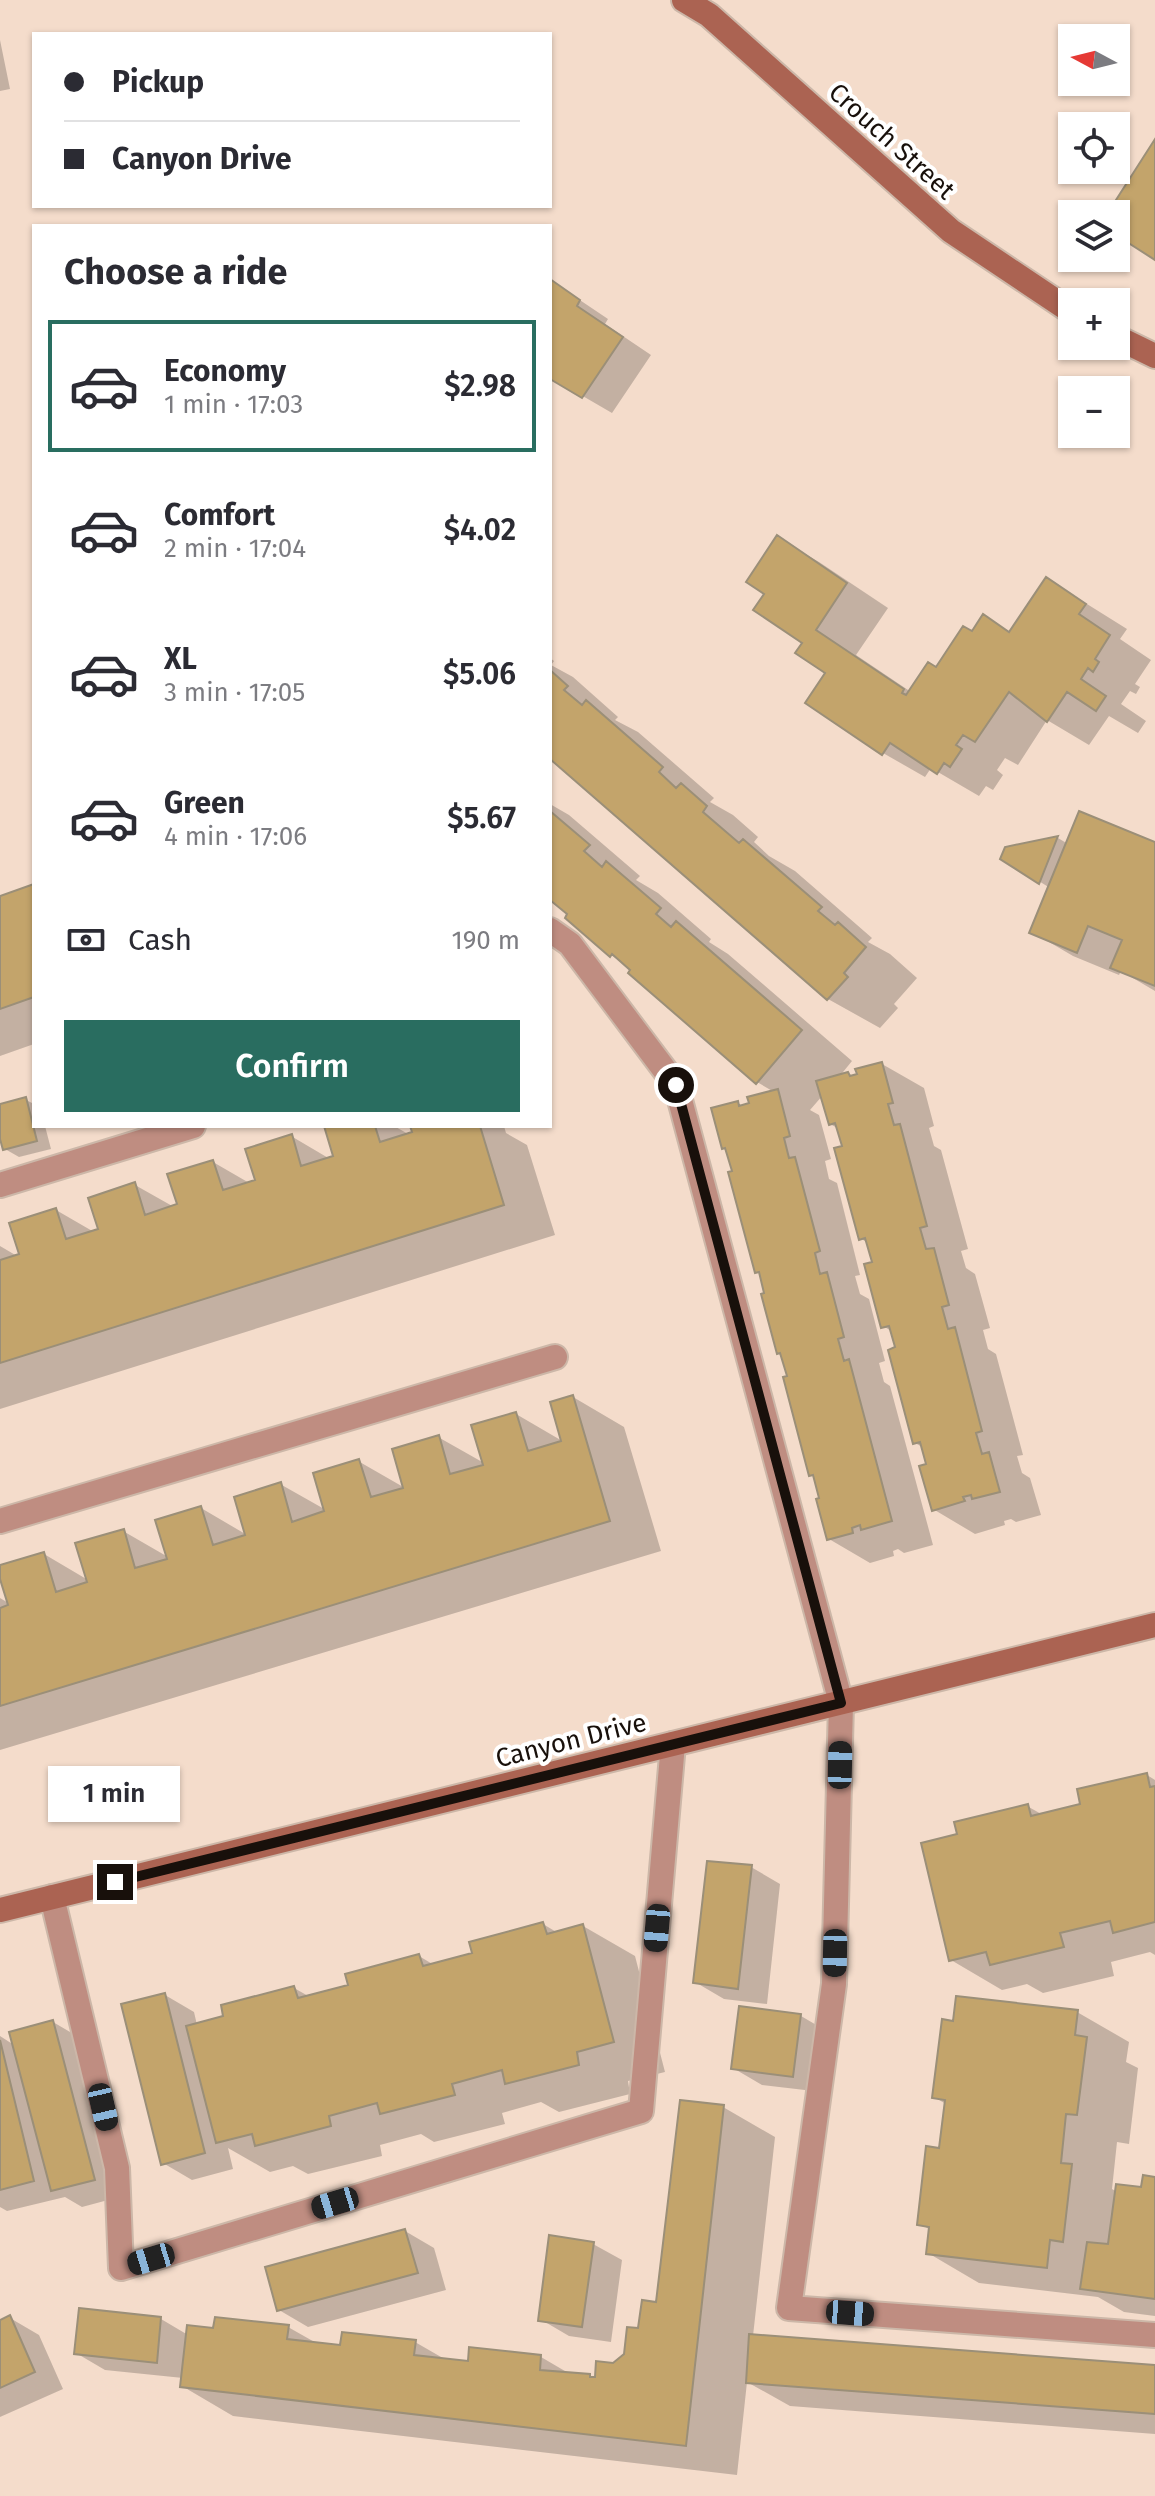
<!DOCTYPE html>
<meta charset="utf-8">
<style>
body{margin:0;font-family:"Fira Sans",sans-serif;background:#f2f2f3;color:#2b2b33;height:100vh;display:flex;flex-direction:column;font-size:30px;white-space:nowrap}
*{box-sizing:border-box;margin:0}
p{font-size:26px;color:#7c7c81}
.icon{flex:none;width:44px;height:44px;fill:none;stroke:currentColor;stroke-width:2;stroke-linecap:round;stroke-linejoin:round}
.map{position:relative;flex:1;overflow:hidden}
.details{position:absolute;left:32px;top:224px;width:520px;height:904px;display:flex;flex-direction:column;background:#fff;border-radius:0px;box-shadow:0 2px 6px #0004}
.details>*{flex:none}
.guide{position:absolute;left:32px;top:32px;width:520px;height:176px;border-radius:0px;box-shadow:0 2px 6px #0004;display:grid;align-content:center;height:176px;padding:0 32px;background:#fff}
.needle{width:52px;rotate:277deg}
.tools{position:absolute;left:1058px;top:24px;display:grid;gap:16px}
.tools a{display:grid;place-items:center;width:72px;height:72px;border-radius:0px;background:#fff;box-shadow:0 2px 6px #0004;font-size:40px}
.end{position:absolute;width:36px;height:36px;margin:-18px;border:10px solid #18100b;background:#fff;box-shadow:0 0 0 4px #fff}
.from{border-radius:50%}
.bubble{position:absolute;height:56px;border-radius:0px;background:#fff;box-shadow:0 2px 6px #0004;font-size:26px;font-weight:600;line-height:56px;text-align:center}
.car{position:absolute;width:24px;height:48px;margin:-24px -12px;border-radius:10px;box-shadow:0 0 6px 2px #0007;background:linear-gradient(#222 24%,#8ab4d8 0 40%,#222 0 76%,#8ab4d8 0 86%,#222 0)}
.guide b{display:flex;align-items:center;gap:28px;height:76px;font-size:30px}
.guide b+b{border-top:2px solid #e1e1e2}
.guide i{width:20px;height:20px;background:#2b2b33}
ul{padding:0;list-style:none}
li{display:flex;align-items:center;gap:24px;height:132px;margin:0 16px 12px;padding:0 16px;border:4px solid transparent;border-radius:0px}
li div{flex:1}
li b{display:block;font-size:30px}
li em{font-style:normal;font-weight:600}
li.current{border-color:#296d60}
li>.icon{width:72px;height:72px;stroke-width:1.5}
h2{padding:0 32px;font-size:36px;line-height:96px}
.pay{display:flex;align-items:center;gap:20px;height:88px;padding:0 32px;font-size:30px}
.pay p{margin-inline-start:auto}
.button{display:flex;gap:16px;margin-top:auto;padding:16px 32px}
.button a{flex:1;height:92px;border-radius:0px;background:#296d60;color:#fff;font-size:32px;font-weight:600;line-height:92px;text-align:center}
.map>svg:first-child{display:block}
.shadow{fill:#0003}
.building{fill:#c3a46b;stroke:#9b8f78;stroke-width:2}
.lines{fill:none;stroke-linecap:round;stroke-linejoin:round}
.lane-casing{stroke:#ccb7a8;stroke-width:28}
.street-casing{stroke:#ccb7a8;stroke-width:28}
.secondary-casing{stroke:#ccb7a8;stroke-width:28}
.lane{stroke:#bf8d81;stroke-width:24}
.street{stroke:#bf8d81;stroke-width:24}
.secondary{stroke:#ab6352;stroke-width:24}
.route{stroke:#18100b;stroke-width:10}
.labels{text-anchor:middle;stroke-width:8;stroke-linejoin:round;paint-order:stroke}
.street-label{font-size:26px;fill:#18100b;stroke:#fff}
</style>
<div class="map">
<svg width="1155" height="2496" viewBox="0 0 1155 2496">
<rect width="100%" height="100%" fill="#f4dccb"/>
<path class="shadow" d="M 0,40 L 10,89 L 0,91 Z
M 550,280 L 608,319 L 605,324 L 651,355 L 612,413 L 550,377 Z
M 778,538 L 819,562 L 888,608 L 856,655 L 911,692 L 973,633 L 984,617 L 1011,633 L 1047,579 L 1127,629 L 1120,639 L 1151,660 L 1135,684 L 1140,687 L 1136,694 L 1130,691 L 1121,704 L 1146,721 L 1138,733 L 1109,716 L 1089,745 L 1047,720 L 1018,765 L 1005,758 L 997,770 L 1003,775 L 993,790 L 986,786 L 979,796 L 931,768 L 925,777 L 883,753 L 808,702 L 827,672 L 767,594 Z
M 550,658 L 554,661 L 551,665 L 573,677 L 618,717 L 615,720 L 638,732 L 714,798 L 710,802 L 733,815 L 758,837 L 754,842 L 769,856 L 795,871 L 872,938 L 868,942 L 890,954 L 917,978 L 894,1004 L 898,1008 L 880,1028 L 828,999 L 550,756 Z
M 550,804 L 569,815 L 640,876 L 636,880 L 658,893 L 711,939 L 709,942 L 728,954 L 852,1061 L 839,1077 L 848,1074 L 853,1077 L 882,1064 L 924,1088 L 934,1126 L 929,1128 L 934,1146 L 941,1150 L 968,1249 L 961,1251 L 966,1268 L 975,1274 L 990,1328 L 983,1330 L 988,1349 L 996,1354 L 1023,1455 L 1017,1456 L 1022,1473 L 1030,1478 L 1041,1515 L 1016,1522 L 1011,1519 L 1004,1521 L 1005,1525 L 975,1534 L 933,1509 L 928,1465 L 924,1448 L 915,1443 L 893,1332 L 883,1326 L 874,1263 L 868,1243 L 860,1238 L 844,1148 L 839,1129 L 830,1124 L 823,1095 L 810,1110 L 819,1115 L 831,1159 L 825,1161 L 829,1179 L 837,1183 L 860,1275 L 855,1276 L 860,1294 L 869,1299 L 885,1361 L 879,1363 L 884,1382 L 890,1386 L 933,1545 L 904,1553 L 898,1549 L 893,1551 L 894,1556 L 870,1563 L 829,1539 L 822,1500 L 816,1478 L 811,1475 L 789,1378 L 783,1355 L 779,1353 L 767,1295 L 761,1274 L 757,1271 L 734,1172 L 727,1150 L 724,1148 L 738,1103 L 744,1107 L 774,1092 L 757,1082 L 633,970 L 611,955 L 567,917 L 569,914 L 550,901 Z
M 1058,838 L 1068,844 L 1155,844 L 1155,991 L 1121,971 L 1119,975 L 1073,956 L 1032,932 L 1050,888 L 1002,858 L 1006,849 Z
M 34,886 L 34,1044 L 0,1056 L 0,898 Z
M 26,1100 L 34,1104 L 34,1126 L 45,1126 L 51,1149 L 19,1157 L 5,1149 L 0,1131 L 0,1106 Z
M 327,1126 L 394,1126 L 410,1135 L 415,1134 L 412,1126 L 504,1126 L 506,1133 L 527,1145 L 555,1235 L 0,1409 L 0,1246 L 17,1256 L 56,1210 L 94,1232 L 100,1230 L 135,1185 L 174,1207 L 213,1162 L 251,1184 L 257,1182 L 291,1136 L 330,1159 L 336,1157 Z
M 573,1397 L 624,1427 L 661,1551 L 0,1750 L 0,1598 L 10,1604 L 0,1567 L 44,1554 L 88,1580 L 123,1531 L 168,1557 L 201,1508 L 247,1535 L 280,1484 L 326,1510 L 358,1461 L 405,1488 L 438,1437 L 484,1463 L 516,1414 L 564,1442 Z
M 1147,1775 L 1155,1780 L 1155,1955 L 1150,1952 L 1111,1962 L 1114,1976 L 1043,1993 L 1027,1984 L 1002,1990 L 951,1960 L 960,1836 L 1027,1806 L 1043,1815 L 1083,1805 Z
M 751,1867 L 780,1884 L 767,2004 L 724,1999 L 695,1982 Z
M 543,1924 L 558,1933 L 583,1926 L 635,1956 L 665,2072 L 628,2081 L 630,2094 L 559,2112 L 541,2102 L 502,2113 L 505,2124 L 434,2142 L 421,2134 L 380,2145 L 382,2156 L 308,2174 L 293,2166 L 270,2172 L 228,2148 L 233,2169 L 192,2180 L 163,2163 L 165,1995 L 194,2012 L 197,2025 L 226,2017 L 294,1988 L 310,1997 L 350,1987 L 419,1956 L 434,1965 L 474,1954 Z
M 1077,2012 L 1129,2042 L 1126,2062 L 1138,2068 L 1129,2144 L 1117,2142 L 1112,2189 L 1117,2192 L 1143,2190 L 1155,2179 L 1155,2316 L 1124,2312 L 1098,2297 L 979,2283 L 928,2253 L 931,2230 L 920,2224 L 940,2150 L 946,2104 L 934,2097 Z
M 801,2016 L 830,2033 L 822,2092 L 762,2085 L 733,2068 Z
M 53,2022 L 82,2039 L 123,2196 L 82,2207 L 65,2197 L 7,2211 L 0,2207 L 0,2036 L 14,2045 Z
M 723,2107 L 775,2137 L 753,2336 L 1155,2367 L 1155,2434 L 790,2406 L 747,2382 L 737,2475 L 233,2416 L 182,2386 L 183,2378 L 105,2370 L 76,2353 L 161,2319 L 188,2335 L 215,2331 L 288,2327 L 318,2344 L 342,2347 L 415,2342 L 448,2361 L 470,2363 L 541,2357 L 570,2374 L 589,2376 L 596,2380 L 626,2355 L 657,2304 Z
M 405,2231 L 434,2248 L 446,2290 L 308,2327 L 279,2310 Z
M 593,2244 L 622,2260 L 611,2342 L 569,2336 L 540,2319 Z
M 10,2318 L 39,2335 L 63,2389 L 0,2417 L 0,2322 Z"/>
<path class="building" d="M 1155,139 L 1155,260 L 1116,235 L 1116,214 L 1107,214 Z
M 550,279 L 580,300 L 577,306 L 623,337 L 582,398 L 550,379 Z
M 777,535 L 847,583 L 816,630 L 904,689 L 902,693 L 906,695 L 928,662 L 936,667 L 963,626 L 972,631 L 983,614 L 1009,632 L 1046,577 L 1086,604 L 1079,614 L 1110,635 L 1095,659 L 1099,662 L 1093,672 L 1088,668 L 1081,679 L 1106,696 L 1096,711 L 1067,692 L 1047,722 L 1009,692 L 975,742 L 963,735 L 956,745 L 962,749 L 950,767 L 944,763 L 937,774 L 890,743 L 882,755 L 805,703 L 825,673 L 795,653 L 802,643 L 753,610 L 764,594 L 746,582 Z
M 550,670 L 568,686 L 564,690 L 582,705 L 586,700 L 663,767 L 659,772 L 676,788 L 681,783 L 707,806 L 703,812 L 739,843 L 743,839 L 822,907 L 818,911 L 835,925 L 838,922 L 866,947 L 844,973 L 848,977 L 827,1000 L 550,759 Z
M 550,811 L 590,845 L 584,851 L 602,867 L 606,861 L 661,908 L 656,914 L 671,927 L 676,921 L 802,1030 L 756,1084 L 628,973 L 630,970 L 612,954 L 610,957 L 565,918 L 567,914 L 550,900 Z
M 1079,811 L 1155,842 L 1155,986 L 1110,968 L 1122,940 L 1088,926 L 1077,953 L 1029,933 Z
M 1058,836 L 1039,884 L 1000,859 L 1005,847 Z
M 34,884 L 34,997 L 0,1009 L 0,896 Z
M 882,1062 L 893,1103 L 888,1104 L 894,1125 L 900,1124 L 927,1226 L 920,1228 L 926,1249 L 934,1248 L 949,1305 L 942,1307 L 948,1329 L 955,1327 L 982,1431 L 976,1433 L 982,1454 L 989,1452 L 1000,1492 L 972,1499 L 971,1495 L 963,1497 L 965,1501 L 932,1511 L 919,1466 L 926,1464 L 920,1442 L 913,1444 L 888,1350 L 895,1347 L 889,1326 L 881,1328 L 864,1264 L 872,1262 L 865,1238 L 859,1240 L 834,1148 L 842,1146 L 835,1123 L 829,1125 L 816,1081 L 848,1072 L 850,1076 L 857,1074 L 855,1069 Z
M 778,1089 L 790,1136 L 784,1138 L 789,1158 L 795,1157 L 820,1251 L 815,1253 L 820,1274 L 827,1272 L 844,1337 L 838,1339 L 844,1361 L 849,1359 L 892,1521 L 861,1530 L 860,1525 L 852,1528 L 853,1533 L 827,1540 L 816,1499 L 819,1498 L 813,1475 L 809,1476 L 783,1377 L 787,1376 L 780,1353 L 777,1354 L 761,1294 L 764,1293 L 759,1272 L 755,1273 L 728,1172 L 732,1171 L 725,1148 L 722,1149 L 711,1108 L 738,1101 L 739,1106 L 749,1103 L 747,1097 Z
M 26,1097 L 37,1141 L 3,1150 L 0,1139 L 0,1104 Z
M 324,1126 L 375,1126 L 380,1142 L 412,1132 L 410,1126 L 480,1126 L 504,1205 L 0,1363 L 0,1260 L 19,1254 L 9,1223 L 56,1208 L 66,1239 L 98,1229 L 88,1198 L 135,1182 L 145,1215 L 177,1204 L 167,1174 L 213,1160 L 223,1190 L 255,1180 L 245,1149 L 292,1134 L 301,1166 L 333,1156 Z
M 573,1395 L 610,1521 L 0,1706 L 0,1608 L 8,1605 L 0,1579 L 0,1565 L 44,1552 L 56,1592 L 87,1582 L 75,1543 L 124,1529 L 135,1568 L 167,1559 L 155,1520 L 201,1506 L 213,1545 L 245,1535 L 234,1497 L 281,1482 L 292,1522 L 324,1511 L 313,1473 L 359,1459 L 371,1497 L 403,1488 L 392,1449 L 439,1435 L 450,1474 L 483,1465 L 471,1425 L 516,1412 L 528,1451 L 561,1441 L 550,1402 Z
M 1147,1773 L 1150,1787 L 1155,1786 L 1155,1922 L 1113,1933 L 1110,1921 L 1060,1933 L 1064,1947 L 990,1965 L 986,1952 L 949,1961 L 921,1843 L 957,1834 L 954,1822 L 1028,1804 L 1031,1816 L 1080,1804 L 1077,1789 Z
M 707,1861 L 752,1865 L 738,1989 L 693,1983 Z
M 543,1922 L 547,1934 L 583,1924 L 614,2042 L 577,2052 L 579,2065 L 505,2084 L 502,2070 L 452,2084 L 455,2095 L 380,2114 L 377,2103 L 329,2116 L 331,2126 L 255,2146 L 252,2134 L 216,2143 L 186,2026 L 223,2016 L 221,2005 L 294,1986 L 298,1998 L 348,1985 L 345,1974 L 419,1954 L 423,1966 L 472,1953 L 469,1942 Z
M 165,1993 L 205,2153 L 161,2165 L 121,2004 Z
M 956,1996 L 1078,2010 L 1075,2035 L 1087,2037 L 1077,2115 L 1066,2114 L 1061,2163 L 1072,2164 L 1063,2242 L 1050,2240 L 1047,2268 L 926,2254 L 929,2227 L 917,2225 L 926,2146 L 939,2148 L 945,2100 L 932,2098 L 942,2019 L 953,2021 Z
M 739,2006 L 801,2014 L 793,2077 L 731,2069 Z
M 53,2020 L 95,2180 L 51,2191 L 9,2032 Z
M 0,2040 L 34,2181 L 0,2190 Z
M 680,2100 L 724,2105 L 686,2446 L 180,2387 L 187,2325 L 213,2328 L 215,2317 L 289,2325 L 287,2339 L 340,2345 L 342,2332 L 416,2340 L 414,2355 L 468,2361 L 469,2347 L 541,2355 L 540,2370 L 590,2374 L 590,2377 L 595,2377 L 596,2361 L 613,2363 L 624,2354 L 627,2327 L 638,2328 L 642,2300 L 656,2302 Z
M 1143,2175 L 1155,2177 L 1155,2299 L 1080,2289 L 1087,2242 L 1108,2244 L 1116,2184 L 1141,2187 Z
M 405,2229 L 418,2273 L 277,2311 L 265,2267 Z
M 549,2235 L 594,2242 L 582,2327 L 538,2321 Z
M 79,2308 L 161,2317 L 157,2363 L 74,2354 Z
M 10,2315 L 35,2372 L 0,2388 L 0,2320 Z
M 749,2334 L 1155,2365 L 1155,2414 L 746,2383 Z"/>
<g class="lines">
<g class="lane-casing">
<path id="lane" d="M 550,930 L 570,944 L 676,1085 L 841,1703"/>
</g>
<g class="street-casing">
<path id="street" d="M 0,1185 L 193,1126
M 0,1521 L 555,1357
M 841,1703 L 834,1984 L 789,2308 L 1155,2335
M 52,1897 L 117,2168 L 121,2268 L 641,2111 L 673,1744"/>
</g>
<g class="secondary-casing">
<path id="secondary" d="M 684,0 L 709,15 L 951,231 L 1072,312
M 1116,337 L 1155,356
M 0,1910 L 1155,1625"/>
</g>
<use href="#lane" class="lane"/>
<use href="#street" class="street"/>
<use href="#secondary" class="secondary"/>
</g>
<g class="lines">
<path class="route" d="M 115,1882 L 841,1703 L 676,1085"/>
</g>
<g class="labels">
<g class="street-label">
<text transform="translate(892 141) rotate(42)" y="9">Crouch Street</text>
<text transform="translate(571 1740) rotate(-14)" y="9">Canyon Drive</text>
</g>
</g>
</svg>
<div class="tools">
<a><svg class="needle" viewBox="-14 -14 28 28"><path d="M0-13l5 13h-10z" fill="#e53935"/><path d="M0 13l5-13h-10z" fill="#7c7c81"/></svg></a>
<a><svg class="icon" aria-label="locate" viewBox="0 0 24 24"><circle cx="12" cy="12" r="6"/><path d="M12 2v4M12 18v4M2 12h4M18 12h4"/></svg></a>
<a><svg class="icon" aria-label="layers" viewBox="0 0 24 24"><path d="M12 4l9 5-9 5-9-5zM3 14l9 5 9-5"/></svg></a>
<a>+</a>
<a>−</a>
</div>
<i class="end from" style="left:676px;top:1085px"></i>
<i class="end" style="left:115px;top:1882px"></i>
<div class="bubble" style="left:48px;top:1766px;width:132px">1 min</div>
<i class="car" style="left:840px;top:1765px;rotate:1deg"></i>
<i class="car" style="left:657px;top:1928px;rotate:185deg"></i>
<i class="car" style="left:835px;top:1953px;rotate:181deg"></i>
<i class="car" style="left:103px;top:2107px;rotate:167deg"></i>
<i class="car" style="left:335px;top:2203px;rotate:253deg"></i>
<i class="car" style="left:151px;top:2259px;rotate:253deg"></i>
<i class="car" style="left:850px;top:2313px;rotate:94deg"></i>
<div class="guide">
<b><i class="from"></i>Pickup</b>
<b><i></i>Canyon Drive</b>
</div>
<section class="details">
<h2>Choose a ride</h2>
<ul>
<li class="current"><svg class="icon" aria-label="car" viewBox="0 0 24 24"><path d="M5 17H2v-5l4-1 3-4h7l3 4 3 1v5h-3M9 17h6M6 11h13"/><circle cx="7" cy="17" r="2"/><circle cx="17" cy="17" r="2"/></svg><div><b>Economy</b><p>1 min · 17:03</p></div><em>$2.98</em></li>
<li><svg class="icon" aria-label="car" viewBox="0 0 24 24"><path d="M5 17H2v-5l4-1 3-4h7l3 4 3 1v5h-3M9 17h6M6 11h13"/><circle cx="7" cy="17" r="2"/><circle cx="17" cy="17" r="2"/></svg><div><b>Comfort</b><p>2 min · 17:04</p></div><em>$4.02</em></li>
<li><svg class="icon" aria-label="car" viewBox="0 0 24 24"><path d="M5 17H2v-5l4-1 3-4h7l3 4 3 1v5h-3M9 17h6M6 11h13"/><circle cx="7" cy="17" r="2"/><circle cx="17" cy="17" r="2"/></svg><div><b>XL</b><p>3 min · 17:05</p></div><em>$5.06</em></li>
<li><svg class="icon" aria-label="car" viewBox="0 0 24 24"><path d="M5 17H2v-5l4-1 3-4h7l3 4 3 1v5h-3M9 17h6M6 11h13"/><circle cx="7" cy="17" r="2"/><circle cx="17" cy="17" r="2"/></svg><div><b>Green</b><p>4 min · 17:06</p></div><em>$5.67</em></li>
</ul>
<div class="pay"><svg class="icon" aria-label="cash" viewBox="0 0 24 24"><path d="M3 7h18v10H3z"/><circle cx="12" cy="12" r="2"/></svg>Cash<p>190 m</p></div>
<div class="button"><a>Confirm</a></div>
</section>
</div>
